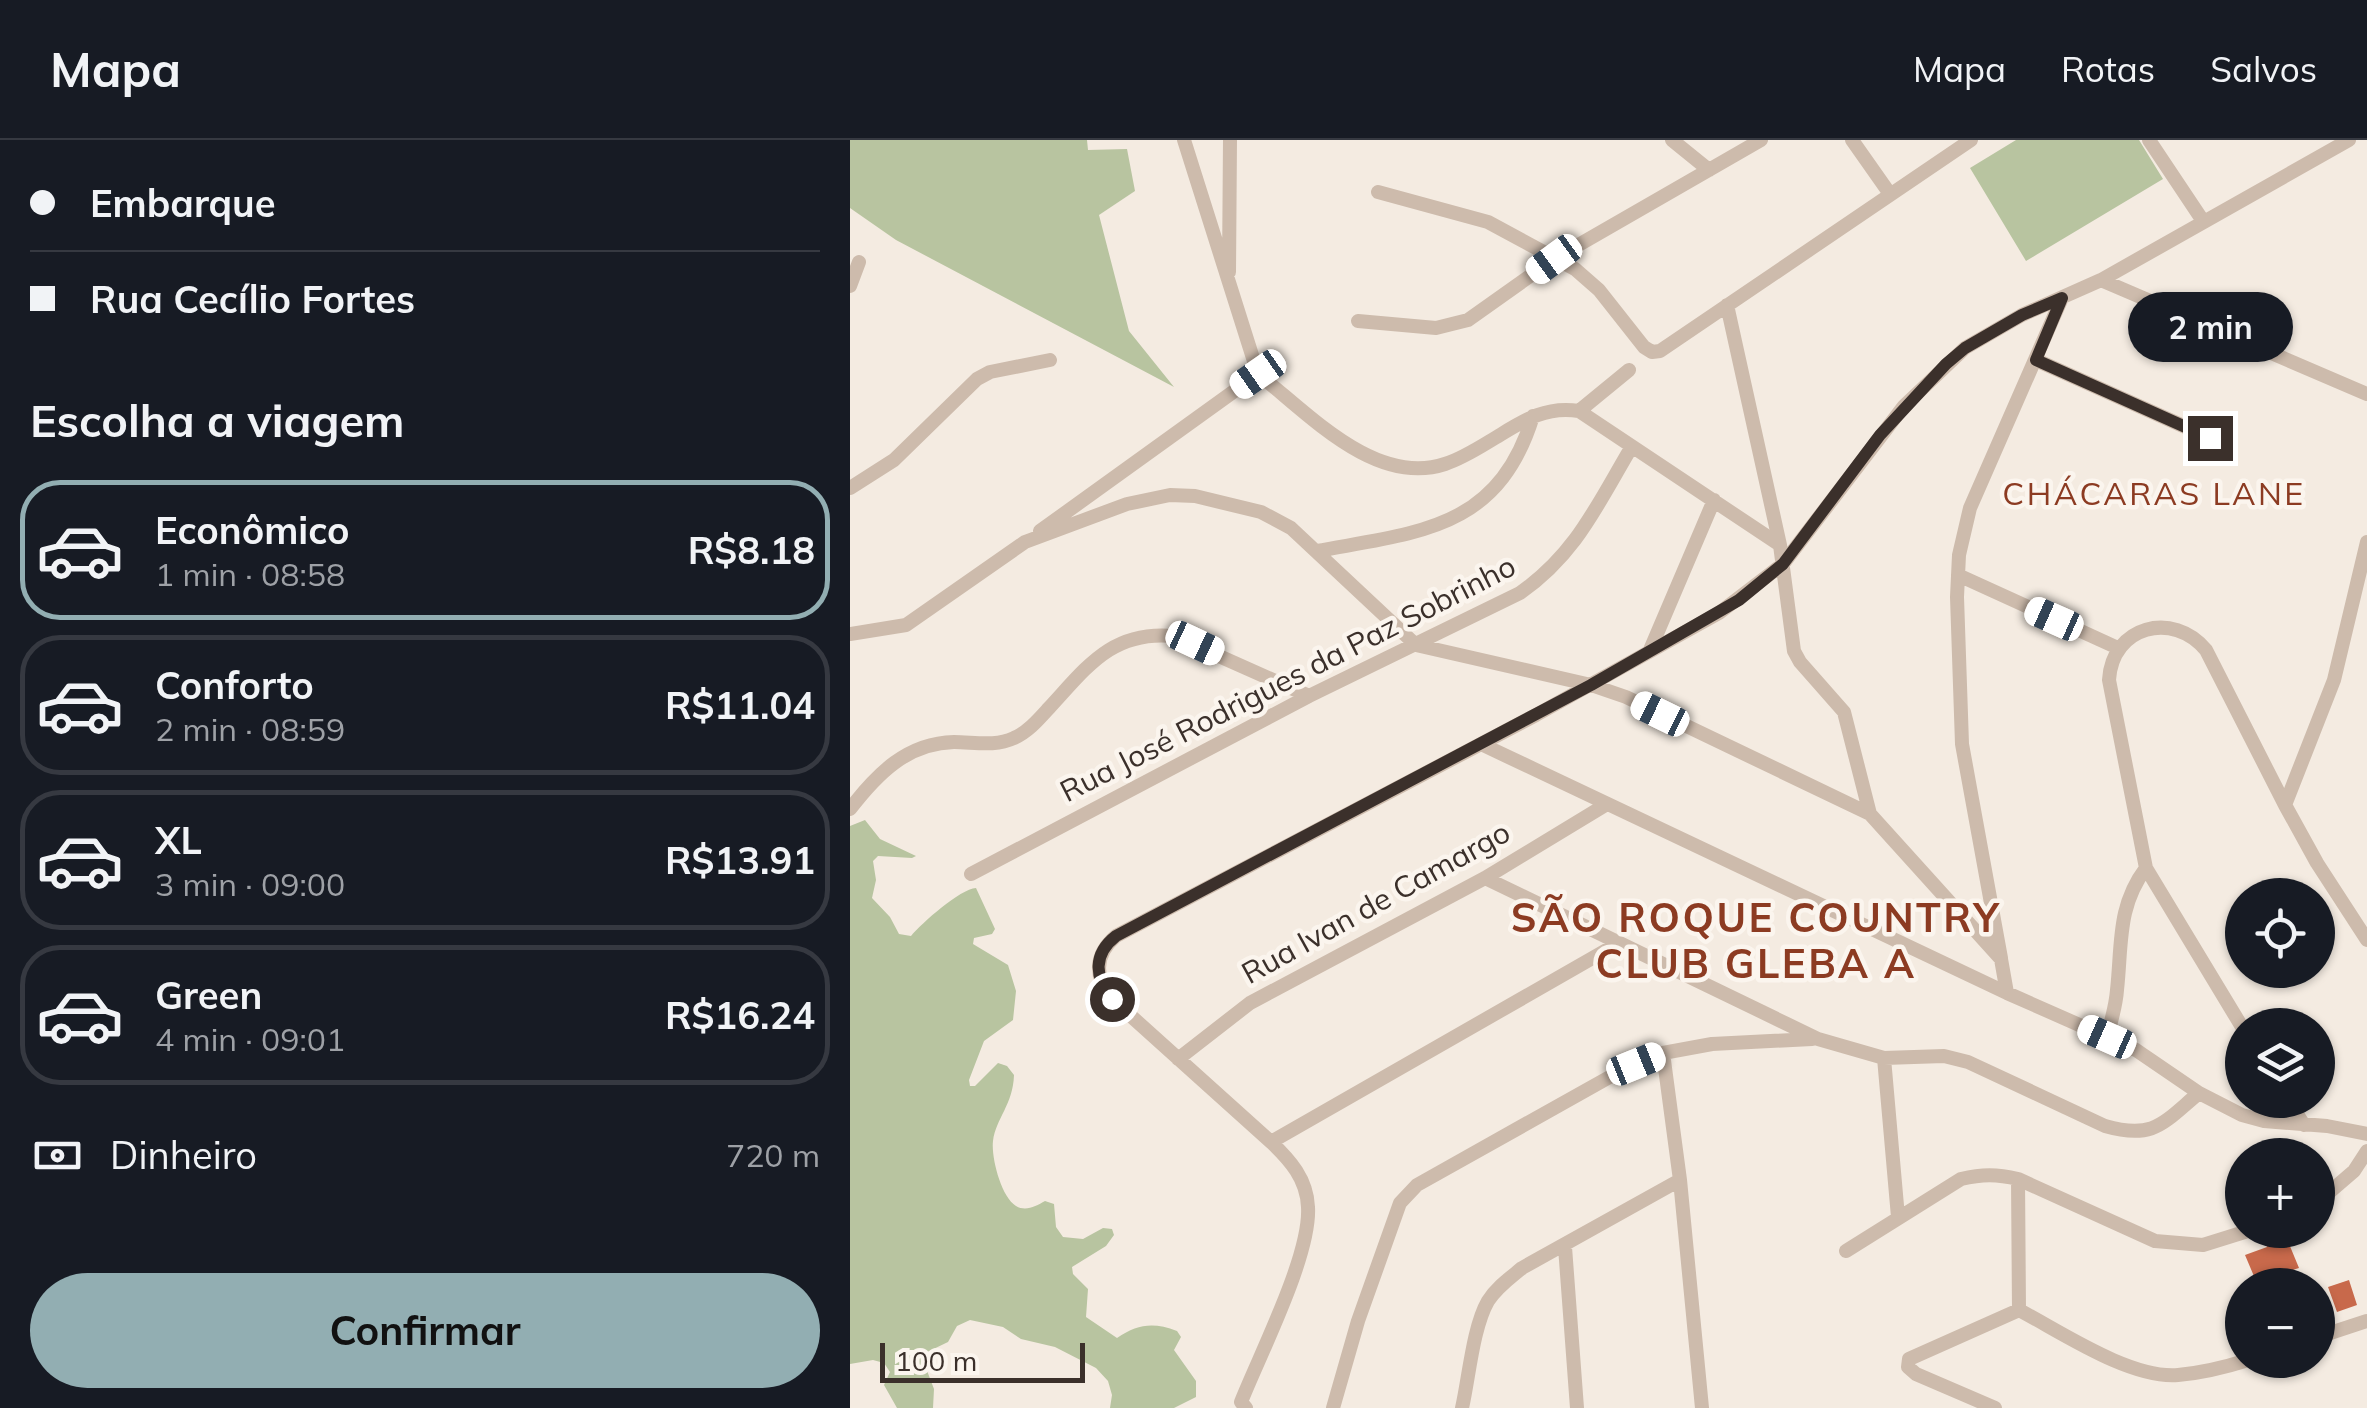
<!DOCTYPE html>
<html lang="pt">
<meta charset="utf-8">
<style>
body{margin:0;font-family:Mulish,sans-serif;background:#242831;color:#f1f3f6;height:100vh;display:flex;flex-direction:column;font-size:38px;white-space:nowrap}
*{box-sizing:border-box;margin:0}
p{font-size:32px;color:#9ea1a6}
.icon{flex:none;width:55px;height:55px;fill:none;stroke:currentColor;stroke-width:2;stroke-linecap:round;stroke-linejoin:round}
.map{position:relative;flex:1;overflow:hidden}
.drawer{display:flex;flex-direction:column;background:#171b24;width:850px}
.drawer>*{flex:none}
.hud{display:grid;align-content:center;height:220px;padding:0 30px;background:#171b24}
.buttons{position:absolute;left:1375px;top:738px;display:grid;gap:20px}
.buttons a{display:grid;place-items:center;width:110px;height:110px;border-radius:50%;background:#171b24;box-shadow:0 2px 8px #0004;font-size:50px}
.scale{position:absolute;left:30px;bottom:25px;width:205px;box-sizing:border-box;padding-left:10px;border:5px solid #3b302b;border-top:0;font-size:28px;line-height:35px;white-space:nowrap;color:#3b302b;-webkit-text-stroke:8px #fbf5ee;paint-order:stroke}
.end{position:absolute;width:45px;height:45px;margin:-22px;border:12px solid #3b302b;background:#fff;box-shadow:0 0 0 5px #fff}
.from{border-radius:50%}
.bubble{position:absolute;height:70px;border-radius:35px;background:#171b24;box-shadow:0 2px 8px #0004;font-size:32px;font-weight:700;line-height:70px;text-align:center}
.car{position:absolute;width:30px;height:60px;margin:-30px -15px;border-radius:12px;box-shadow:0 0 8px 2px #0007;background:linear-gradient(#fff 24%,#345 0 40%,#fff 0 76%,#345 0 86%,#fff 0)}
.hud b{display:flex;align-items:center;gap:35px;height:95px;font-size:38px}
.hud b+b{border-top:2px solid #363941}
.hud i{width:25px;height:25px;background:#f1f3f6}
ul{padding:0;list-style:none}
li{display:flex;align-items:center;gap:30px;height:140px;margin:0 20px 15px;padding:0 10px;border:5px solid #363941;border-radius:40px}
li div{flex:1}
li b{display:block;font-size:38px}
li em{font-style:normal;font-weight:700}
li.on{border-color:#92aeb2}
li>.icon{width:90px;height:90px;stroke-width:1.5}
h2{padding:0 30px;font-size:45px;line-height:120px}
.pay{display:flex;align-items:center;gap:25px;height:110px;padding:0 30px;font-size:38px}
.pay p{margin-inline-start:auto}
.button{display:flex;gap:20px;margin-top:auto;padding:20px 30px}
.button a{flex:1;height:115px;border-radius:60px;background:#92aeb2;color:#111;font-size:40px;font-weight:700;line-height:115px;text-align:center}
header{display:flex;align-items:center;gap:60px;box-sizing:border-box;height:140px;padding:0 50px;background:#171b24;border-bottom:2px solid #363941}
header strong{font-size:48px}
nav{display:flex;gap:55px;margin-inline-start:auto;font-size:35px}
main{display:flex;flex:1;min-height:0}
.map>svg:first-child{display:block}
.green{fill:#b8c4a0}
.building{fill:#c8694b}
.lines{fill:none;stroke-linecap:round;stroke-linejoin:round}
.minor{stroke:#cdbbac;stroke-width:14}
.route{stroke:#3b302b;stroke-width:12}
.labels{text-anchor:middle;stroke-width:9;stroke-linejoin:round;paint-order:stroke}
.street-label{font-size:30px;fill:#3b302b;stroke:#fbf5ee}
.neighbourhood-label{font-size:32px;letter-spacing:2.5px;fill:#8c3b22;stroke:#fbf5ee}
.district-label{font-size:40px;font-weight:bold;letter-spacing:2.5px;fill:#8c3b22;stroke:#fbf5ee}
</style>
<header>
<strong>Mapa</strong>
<nav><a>Mapa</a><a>Rotas</a><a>Salvos</a></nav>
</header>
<main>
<section class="drawer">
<div class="hud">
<b><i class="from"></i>Embarque</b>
<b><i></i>Rua Cecílio Fortes</b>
</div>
<h2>Escolha a viagem</h2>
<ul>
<li class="on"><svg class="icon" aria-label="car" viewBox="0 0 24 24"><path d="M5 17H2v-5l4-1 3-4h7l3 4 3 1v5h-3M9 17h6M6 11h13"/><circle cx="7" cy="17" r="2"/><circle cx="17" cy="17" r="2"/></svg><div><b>Econômico</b><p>1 min · 08:58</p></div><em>R$8.18</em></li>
<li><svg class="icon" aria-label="car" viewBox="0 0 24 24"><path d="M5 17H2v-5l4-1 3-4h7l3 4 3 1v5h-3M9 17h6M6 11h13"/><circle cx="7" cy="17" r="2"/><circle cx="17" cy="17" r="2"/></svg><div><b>Conforto</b><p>2 min · 08:59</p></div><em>R$11.04</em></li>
<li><svg class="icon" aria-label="car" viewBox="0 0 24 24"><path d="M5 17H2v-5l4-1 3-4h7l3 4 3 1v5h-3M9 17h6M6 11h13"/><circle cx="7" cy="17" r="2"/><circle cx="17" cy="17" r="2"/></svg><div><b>XL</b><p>3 min · 09:00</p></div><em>R$13.91</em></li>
<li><svg class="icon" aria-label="car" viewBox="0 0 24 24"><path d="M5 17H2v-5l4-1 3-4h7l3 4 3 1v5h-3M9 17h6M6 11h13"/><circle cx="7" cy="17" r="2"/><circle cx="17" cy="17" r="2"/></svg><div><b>Green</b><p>4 min · 09:01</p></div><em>R$16.24</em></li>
</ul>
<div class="pay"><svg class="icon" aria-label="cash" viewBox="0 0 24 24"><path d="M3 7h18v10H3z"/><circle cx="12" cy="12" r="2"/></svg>Dinheiro<p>720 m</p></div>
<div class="button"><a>Confirmar</a></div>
</section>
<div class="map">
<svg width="1517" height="1268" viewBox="0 0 1517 1268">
<rect width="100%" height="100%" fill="#f4ebe1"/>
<path class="green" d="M 0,0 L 237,0 L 238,10 L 277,9 L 285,51 L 249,75 L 279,191 L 324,247 L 46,100 L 0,68 Z
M 1166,0 L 1289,0 L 1313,39 L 1176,121 L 1120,28 Z
M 15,680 L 30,699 L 66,716 L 62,718 L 28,716 L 23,721 L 26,740 L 22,758 L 40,777 L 49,794 L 61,796 C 72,783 110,749 126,748 L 145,789 L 142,794 L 124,798 L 123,804 L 158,825 L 166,851 L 163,880 L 134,901 L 119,940 L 120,946 L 125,946 L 148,923 L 157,926 L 164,935 C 163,965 146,978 143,1001 C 141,1017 151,1057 166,1066 C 176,1072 186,1066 195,1061 L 204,1064 L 206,1087 L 213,1097 L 233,1099 L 253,1088 L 262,1089 L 264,1095 L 256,1106 L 222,1127 L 223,1134 L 238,1149 L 236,1177 L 267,1198 C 288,1184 303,1182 327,1191 L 331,1197 L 324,1210 L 346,1241 L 346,1257 L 324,1268 L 260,1268 L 262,1255 L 258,1241 L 246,1228 L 205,1207 L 171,1199 L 153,1187 L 120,1180 L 107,1186 L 98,1202 L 71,1215 L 84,1249 L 83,1268 L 47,1268 L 34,1245 L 40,1232 L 34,1223 L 23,1220 L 0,1224 L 0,686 Z"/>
<path class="building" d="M 1435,1094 L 1449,1128 L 1406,1141 L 1395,1115 L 1417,1107 L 1415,1102 Z
M 1499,1140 L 1507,1165 L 1487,1172 L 1478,1147 Z"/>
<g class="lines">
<path class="minor" d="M 334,0 L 408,234
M 822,0 L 859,30
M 1002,0 L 1040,54
M 1299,0 L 1353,81
M 528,52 L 638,82 L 725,129 L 749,150 L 794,207 L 802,212 L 810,211 L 1121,0
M 379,132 L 380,0
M 1251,140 L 1517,254
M 0,146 L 9,122
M 877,165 L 930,405
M 508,181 L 586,188 L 618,180 L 704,119 L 911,0
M 1186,220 L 1360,298
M 408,234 C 458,273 525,347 595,324 C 614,318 633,305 650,295 C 676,279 697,266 729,271 L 930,405 L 944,511 L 950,522 L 994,572 L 1020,674
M 729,271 L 779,230
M 0,348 L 44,320 L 127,239 L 140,232 L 200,220
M 190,391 L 408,234
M 1517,402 L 1484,540 L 1435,665 L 1467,723 L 1517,800
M 467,411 C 569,392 648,390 683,276
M 1108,435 L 1268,508
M 0,494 L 56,485 L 175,402 L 277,364 L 320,355 L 345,356 L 411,372 L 441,388 L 566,505 L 741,545 L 776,557 L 1020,674 L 1151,819 L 1157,853
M 800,510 L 864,360
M 631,604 L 1157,853 L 1286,910 L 1349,953 L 1392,975 L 1414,981 L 1477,986 L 1517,994
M 0,669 C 27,634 57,603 104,602 C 124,602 145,607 164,598 C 178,592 189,579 199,568 C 237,527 262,490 324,496 L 459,556
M 121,734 L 459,556 L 670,453 C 726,414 747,365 781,308
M 635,738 L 968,899 L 1034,918 L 1094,916 L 1118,922 L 1255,986 C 1304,1000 1313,983 1349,953
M 1151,818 L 1112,604 L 1107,457 L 1109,415 L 1120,368 L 1212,158
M 1392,887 L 1296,728 L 1259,540 C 1262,486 1323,470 1356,510 L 1435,665
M 1257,897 C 1261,881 1266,866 1267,850 C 1272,805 1267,766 1296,728
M 813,913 L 830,1040 L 852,1268
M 1034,918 L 1048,1077
M 328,919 L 400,863 L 635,738 L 757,664
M 1438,960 L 1454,985
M 421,1002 L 767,804
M 1168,1039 L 1169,1170
M 1468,1062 L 1504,1031 L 1517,1011
M 715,1107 L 727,1268
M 996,1111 L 1111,1039 C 1132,1034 1147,1034 1168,1039 L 1305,1101 L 1353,1105 L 1401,1090
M 1468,1197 L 1517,1181
M 396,1268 L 391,1262 C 410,1214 461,1115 458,1067 C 457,1039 440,1020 421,1002 L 262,859 C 244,837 244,815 266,796 L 686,575 L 869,473 L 933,424 L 1054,266 L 1115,208 L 1172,175 L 1251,140 L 1499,0
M 483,1268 L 508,1181 L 550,1063 L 567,1045 L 765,934 L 813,913 L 862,904 L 962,899
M 612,1268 C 619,1237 623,1187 638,1161 C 647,1147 660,1138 672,1128 L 830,1040
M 1145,1268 L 1066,1234 L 1058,1227 L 1059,1219 L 1169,1170 C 1211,1192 1280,1239 1328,1235 C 1351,1233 1376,1227 1398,1220"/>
</g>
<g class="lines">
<path class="route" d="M 262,859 C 244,837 243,814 266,796 L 741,545 L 889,460 L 933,424 L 1030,295 L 1096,224 L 1115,208 L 1172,175 L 1212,158 L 1186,220 L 1360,298"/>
</g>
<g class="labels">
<g class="street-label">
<text transform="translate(438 539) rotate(-27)" y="10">Rua José Rodrigues da Paz Sobrinho</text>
<text transform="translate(526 763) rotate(-29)" y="10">Rua Ivan de Camargo</text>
</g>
<g class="neighbourhood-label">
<text x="1304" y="365">CHÁCARAS LANE</text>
</g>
<g class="district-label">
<text x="906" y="792">SÃO ROQUE COUNTRY<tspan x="906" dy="46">CLUB GLEBA A</tspan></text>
</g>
</g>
</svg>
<div class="buttons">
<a><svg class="icon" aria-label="locate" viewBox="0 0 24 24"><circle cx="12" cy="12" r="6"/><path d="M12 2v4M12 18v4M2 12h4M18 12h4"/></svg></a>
<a><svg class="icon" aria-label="layers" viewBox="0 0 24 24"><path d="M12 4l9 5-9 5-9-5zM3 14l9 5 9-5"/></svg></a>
<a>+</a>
<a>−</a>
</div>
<div class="scale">100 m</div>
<i class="end from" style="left:262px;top:859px"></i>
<i class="end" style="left:1360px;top:298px"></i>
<div class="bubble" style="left:1278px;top:152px;width:165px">2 min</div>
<i class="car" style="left:704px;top:119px;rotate:234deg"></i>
<i class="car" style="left:408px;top:234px;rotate:235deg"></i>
<i class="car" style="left:1204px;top:479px;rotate:294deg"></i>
<i class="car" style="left:345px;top:503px;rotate:115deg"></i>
<i class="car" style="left:810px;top:574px;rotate:296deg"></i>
<i class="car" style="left:1257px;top:897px;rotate:294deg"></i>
<i class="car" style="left:786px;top:924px;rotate:68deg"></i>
</div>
</main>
